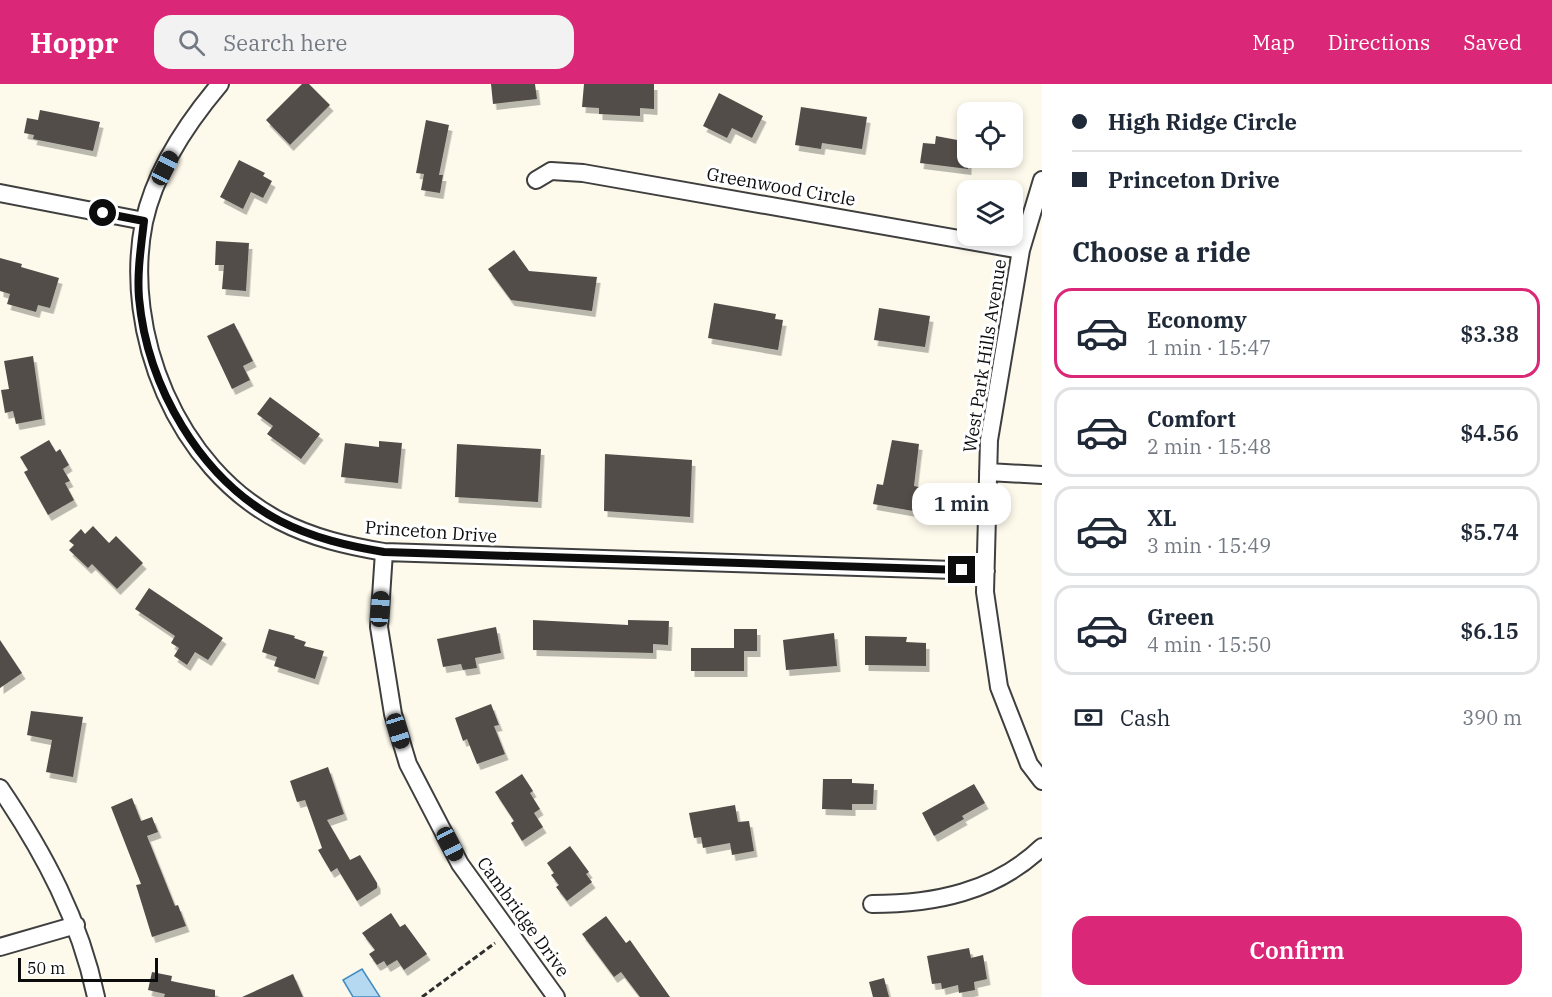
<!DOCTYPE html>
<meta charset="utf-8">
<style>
body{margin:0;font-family:"IBM Plex Serif",serif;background:#f2f2f3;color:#1f2937;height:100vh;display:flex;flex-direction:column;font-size:22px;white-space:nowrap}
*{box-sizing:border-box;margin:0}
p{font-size:20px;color:#747a83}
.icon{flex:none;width:33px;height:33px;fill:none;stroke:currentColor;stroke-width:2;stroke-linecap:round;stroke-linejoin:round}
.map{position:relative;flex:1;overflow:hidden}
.details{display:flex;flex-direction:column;background:#fff;width:510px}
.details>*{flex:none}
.top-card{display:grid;align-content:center;height:132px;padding:0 30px;background:#fff}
.buttons{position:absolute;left:957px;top:18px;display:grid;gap:12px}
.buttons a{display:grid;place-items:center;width:66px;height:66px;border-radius:12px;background:#fff;box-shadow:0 3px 9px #0003;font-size:30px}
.scale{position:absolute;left:18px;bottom:15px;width:140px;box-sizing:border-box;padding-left:6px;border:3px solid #0c0c0c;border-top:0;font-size:16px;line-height:21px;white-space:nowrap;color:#0c0c0c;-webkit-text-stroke:4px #fff;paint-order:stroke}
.end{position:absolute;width:27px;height:27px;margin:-14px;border:8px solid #0c0c0c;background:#fff;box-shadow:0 0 0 3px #fff}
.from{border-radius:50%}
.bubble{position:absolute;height:42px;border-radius:18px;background:#fff;box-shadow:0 3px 9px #0003;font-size:20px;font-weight:600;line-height:42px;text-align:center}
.car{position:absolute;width:18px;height:36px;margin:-18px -9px;border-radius:8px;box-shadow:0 0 4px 2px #0007;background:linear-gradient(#222 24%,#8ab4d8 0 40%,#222 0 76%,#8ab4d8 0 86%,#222 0)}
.top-card b{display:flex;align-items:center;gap:21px;height:57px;font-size:22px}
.top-card b+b{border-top:2px solid #e0e1e3}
.top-card i{width:15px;height:15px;background:#1f2937}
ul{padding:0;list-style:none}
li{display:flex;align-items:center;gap:18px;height:90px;margin:0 12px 9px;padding:0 18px;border:3px solid #e0e1e3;border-radius:18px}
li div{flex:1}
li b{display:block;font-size:22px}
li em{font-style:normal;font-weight:600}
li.selected{border-color:#db2777}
li>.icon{width:54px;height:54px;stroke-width:1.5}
h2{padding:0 30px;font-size:27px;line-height:72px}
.pay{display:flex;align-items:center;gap:15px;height:66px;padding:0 30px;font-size:22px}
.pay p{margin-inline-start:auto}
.cta{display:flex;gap:12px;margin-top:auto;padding:12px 30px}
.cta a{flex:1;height:69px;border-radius:18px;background:#db2777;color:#fff;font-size:24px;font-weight:600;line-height:69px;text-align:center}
header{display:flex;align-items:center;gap:36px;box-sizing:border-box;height:84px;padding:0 30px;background:#db2777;color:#fff}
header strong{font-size:28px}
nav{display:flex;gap:33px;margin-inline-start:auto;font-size:21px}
.search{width:420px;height:54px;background:#f2f2f3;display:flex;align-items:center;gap:15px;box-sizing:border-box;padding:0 21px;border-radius:18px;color:#747a83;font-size:22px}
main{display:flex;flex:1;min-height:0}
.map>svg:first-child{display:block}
.water{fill:#b5d9f1;stroke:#428bc1;stroke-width:1.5}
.building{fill:#534d49;filter:url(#shadow)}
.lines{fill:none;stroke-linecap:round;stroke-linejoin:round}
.minor-casing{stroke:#3f3f3f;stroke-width:20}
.path{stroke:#2e2e2e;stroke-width:3;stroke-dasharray:6 3;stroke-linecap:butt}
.minor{stroke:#fff;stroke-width:16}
.route{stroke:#0c0c0c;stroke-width:8}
.labels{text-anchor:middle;stroke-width:6;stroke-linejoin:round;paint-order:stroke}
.street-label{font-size:18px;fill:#0c0c0c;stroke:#fff}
</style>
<header>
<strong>Hoppr</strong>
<div class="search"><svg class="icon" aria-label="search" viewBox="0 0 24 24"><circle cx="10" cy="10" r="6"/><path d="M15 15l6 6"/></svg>Search here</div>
<nav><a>Map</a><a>Directions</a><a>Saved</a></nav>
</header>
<main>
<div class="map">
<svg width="1042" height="913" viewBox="0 0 1042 913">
<defs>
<filter id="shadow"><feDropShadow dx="3.5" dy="6" stdDeviation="0" flood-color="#0004"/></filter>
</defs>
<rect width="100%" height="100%" fill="#fdfaec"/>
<path class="water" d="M 362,885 L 380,913 L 353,913 L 343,896 Z"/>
<path class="building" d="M 302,0 L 309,0 L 330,21 L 290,61 L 266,36 Z
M 491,0 L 535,0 L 537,15 L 493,20 Z
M 584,0 L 654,0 L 654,25 L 640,24 L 640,32 L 599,30 L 599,24 L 582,23 Z
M 719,9 L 763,32 L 752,54 L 732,44 L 727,54 L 703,42 Z
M 801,23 L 867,33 L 862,65 L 822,59 L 821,65 L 795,61 Z
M 40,26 L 100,38 L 93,67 L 33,55 L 34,51 L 24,49 L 27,34 L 38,36 Z
M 426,36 L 449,41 L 439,91 L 443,91 L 440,109 L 421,106 L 424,90 L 416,89 Z
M 936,52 L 968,58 L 968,85 L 920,79 L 923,59 L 935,60 Z
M 239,76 L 265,89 L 263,92 L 272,97 L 263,114 L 251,108 L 243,125 L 220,113 Z
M 216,157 L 249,159 L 246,207 L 222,205 L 224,181 L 215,181 Z
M 514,166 L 529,187 L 597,193 L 592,227 L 511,216 L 488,185 Z
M 0,174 L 22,180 L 21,183 L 59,194 L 50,224 L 38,221 L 36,228 L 7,220 L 10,210 L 0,207 Z
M 714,219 L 776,230 L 775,235 L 783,236 L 778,266 L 708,254 Z
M 879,224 L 930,232 L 925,263 L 874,256 Z
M 234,239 L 253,277 L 243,282 L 250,296 L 232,305 L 207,252 Z
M 33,272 L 42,335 L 16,340 L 13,327 L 5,329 L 1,306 L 9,305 L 4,277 Z
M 270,313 L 320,350 L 301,375 L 267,350 L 273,342 L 257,330 Z
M 49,356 L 56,368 L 60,365 L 69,381 L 63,385 L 70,397 L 65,399 L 74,416 L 48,431 L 24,388 L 28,386 L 20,373 Z
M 892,356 L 919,360 L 914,402 L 924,404 L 919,428 L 873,420 L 877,400 L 883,401 Z
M 379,357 L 402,359 L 398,399 L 341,393 L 345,359 L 379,363 Z
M 457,360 L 541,365 L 538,418 L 455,413 Z
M 605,370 L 692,376 L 690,433 L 604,427 Z
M 93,442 L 109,459 L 116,452 L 143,479 L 117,505 L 92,480 L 88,484 L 69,466 L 74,461 L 69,457 L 81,445 L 85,450 Z
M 149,504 L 223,554 L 208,576 L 195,568 L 187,581 L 174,572 L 179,564 L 171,559 L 175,552 L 135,525 Z
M 533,536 L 628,541 L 628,536 L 669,537 L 668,561 L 653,560 L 653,569 L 533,566 Z
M 496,543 L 501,569 L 475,574 L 477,584 L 463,586 L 461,580 L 443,583 L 437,555 Z
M 269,545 L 295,552 L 294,554 L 306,558 L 304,562 L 324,567 L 315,595 L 274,582 L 277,573 L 262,568 Z
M 734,545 L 757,545 L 757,567 L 744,567 L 744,587 L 691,587 L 691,564 L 734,564 Z
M 834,549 L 837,582 L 786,586 L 783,556 Z
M 865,552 L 907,553 L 906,558 L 926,559 L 926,582 L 865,581 Z
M 0,556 L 22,589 L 0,604 Z
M 491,620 L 499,641 L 494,642 L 505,670 L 477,680 L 467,655 L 463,657 L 455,634 Z
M 31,627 L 83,633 L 73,693 L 46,688 L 52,656 L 27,651 Z
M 328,683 L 344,730 L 327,736 L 350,776 L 360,771 L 377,799 L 377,804 L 357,817 L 337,784 L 331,788 L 318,766 L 322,764 L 305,716 L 297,718 L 290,697 Z
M 522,690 L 533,707 L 530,709 L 540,725 L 534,729 L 543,743 L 522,757 L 511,739 L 514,737 L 495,708 Z
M 823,695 L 852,695 L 852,699 L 874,700 L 873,720 L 852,720 L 852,726 L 822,725 Z
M 974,700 L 985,719 L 962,732 L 964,735 L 934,752 L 922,729 Z
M 132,714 L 141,737 L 152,733 L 158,748 L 147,752 L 175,822 L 178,821 L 186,842 L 152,853 L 136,801 L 141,800 L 111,723 Z
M 735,721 L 738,738 L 749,737 L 754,767 L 732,771 L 730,759 L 703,764 L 701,753 L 694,754 L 689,729 Z
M 570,762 L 589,788 L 586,790 L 592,798 L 567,817 L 556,803 L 559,801 L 551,791 L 554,789 L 547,779 Z
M 391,829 L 400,843 L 405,840 L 427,870 L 404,886 L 397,876 L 387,882 L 384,877 L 377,881 L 369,870 L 375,866 L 362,849 Z
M 606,832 L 626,859 L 630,856 L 670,913 L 640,913 L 621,888 L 614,893 L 582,850 Z
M 969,864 L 971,874 L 983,871 L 987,895 L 974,898 L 975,906 L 959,909 L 958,901 L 942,905 L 941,899 L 932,900 L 927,872 Z
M 152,888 L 172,892 L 171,897 L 215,906 L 215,913 L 164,913 L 165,910 L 148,906 Z
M 293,890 L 303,913 L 242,913 Z
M 884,894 L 889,913 L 873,913 L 869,898 Z"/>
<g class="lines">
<g class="minor-casing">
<path id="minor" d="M 220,0 C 187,39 155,87 144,138 C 122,249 177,384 280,437 C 313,454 348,462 384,468 L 986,487
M 536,96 L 551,87 L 583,89 L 1021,166
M 1042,96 L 1021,166 L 989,356 L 985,508 L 999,603 L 1029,680 L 1042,697
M 0,109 L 144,137
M 988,388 L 1042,391
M 384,468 L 379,543 L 393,630 L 408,680 L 460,780 L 556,913
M 0,704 C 44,769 80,836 96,913
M 872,820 C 934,820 995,808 1042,763
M 0,863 L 76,841"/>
</g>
<path class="path" d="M 422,913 L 495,859"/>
<use href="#minor" class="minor"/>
</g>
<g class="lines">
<path class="route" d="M 103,129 L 144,137 C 141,163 137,188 139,214 C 147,302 200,395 280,437 C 313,454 348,462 384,468 L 962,486"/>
</g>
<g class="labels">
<g class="street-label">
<text transform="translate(781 103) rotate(10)" y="6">Greenwood Circle</text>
<text transform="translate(985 272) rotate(-81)" y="6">West Park Hills Avenue</text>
<text transform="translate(431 448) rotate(4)" y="6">Princeton Drive</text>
<text transform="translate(523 833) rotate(54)" y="6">Cambridge Drive</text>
</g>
</g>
</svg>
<div class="buttons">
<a><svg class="icon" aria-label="locate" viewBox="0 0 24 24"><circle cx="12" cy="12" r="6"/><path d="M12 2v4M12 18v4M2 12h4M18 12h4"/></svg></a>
<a><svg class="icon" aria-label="layers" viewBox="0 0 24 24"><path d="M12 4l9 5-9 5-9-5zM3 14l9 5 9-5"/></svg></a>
</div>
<div class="scale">50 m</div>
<i class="end from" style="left:103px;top:129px"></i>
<i class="end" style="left:962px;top:486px"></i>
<div class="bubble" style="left:912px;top:399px;width:99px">1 min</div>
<i class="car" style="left:165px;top:84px;rotate:27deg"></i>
<i class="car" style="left:380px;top:525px;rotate:4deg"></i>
<i class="car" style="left:398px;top:647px;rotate:163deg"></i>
<i class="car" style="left:450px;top:760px;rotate:152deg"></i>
</div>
<section class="details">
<div class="top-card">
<b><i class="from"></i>High Ridge Circle</b>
<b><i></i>Princeton Drive</b>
</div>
<h2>Choose a ride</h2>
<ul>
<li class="selected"><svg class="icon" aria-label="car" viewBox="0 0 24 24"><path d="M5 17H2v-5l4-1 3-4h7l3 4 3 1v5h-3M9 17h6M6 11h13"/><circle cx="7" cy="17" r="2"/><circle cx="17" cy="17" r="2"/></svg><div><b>Economy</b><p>1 min · 15:47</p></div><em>$3.38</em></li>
<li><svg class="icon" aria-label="car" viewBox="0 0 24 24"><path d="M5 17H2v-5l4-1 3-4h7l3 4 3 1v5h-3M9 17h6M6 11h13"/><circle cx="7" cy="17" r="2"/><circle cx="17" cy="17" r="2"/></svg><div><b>Comfort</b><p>2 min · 15:48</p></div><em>$4.56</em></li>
<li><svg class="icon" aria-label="car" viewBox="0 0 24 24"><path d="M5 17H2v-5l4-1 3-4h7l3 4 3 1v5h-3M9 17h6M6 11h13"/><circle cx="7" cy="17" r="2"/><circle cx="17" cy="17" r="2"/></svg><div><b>XL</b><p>3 min · 15:49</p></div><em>$5.74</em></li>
<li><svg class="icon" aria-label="car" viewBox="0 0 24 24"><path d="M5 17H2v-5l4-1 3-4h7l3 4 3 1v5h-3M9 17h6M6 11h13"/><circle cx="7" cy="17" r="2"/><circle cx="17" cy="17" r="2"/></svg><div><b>Green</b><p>4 min · 15:50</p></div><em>$6.15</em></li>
</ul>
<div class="pay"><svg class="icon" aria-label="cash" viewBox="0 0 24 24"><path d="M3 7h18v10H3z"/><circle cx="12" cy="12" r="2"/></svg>Cash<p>390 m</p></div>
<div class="cta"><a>Confirm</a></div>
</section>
</main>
